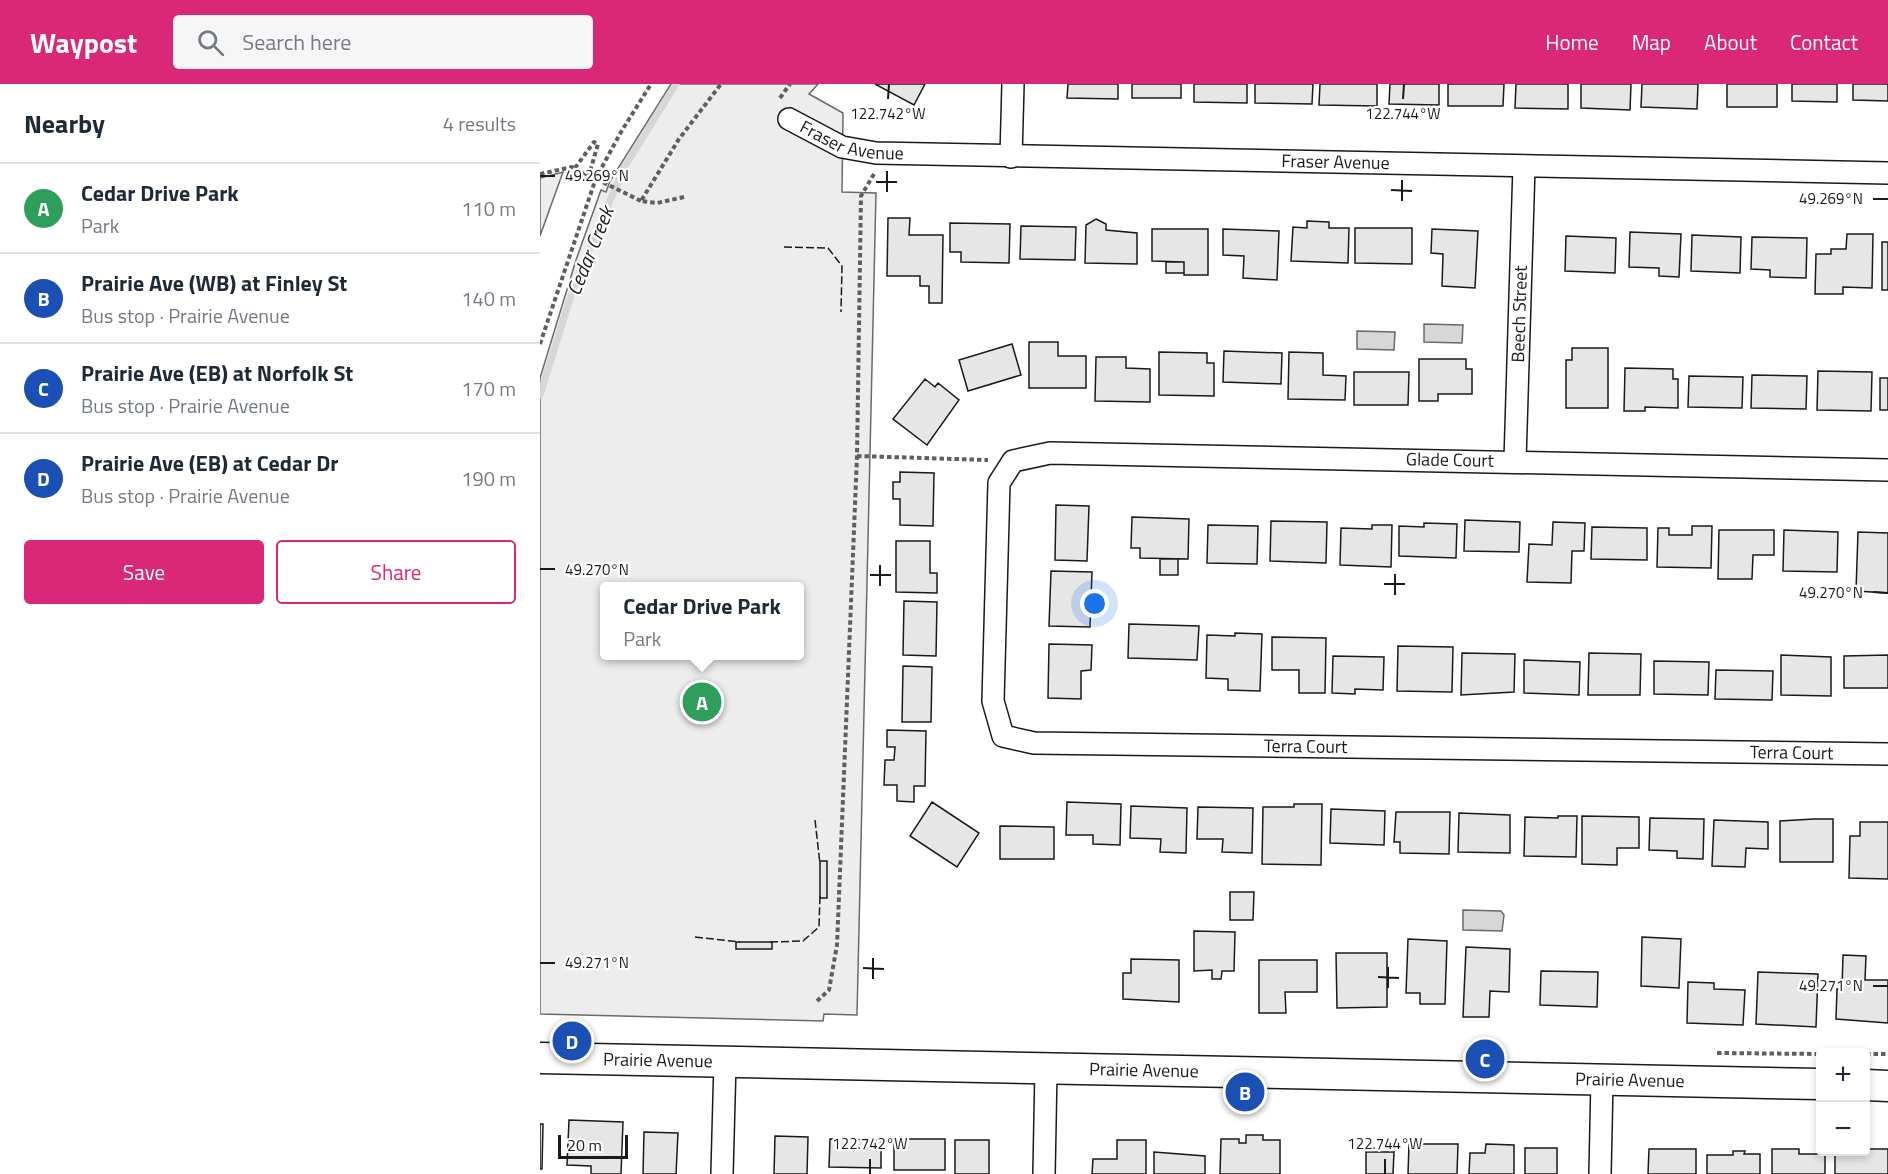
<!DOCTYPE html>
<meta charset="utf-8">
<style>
body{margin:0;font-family:"Titillium Web",sans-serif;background:#f6f6f7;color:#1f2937}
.controls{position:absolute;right:18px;bottom:18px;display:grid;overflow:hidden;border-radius:6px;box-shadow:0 3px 9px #0003}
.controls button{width:54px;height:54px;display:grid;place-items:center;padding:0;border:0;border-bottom:2px solid #e0e1e3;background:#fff;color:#1f2937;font:30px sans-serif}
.scale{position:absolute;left:18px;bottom:15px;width:70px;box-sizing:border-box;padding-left:6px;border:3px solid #1a1a1a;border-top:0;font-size:16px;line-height:21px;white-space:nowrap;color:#1a1a1a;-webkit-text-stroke:4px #fff;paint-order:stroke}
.you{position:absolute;left:555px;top:520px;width:21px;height:21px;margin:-15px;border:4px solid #fff;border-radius:50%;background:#1a73e8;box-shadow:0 0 0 9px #1a73e833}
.badge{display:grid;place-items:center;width:39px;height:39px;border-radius:50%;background:#db2777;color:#fff;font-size:20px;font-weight:700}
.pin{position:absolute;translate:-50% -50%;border:3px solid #fff;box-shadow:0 2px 6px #0006}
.popup{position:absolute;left:60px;top:498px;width:204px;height:78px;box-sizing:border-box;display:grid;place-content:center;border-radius:6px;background:#fff;filter:drop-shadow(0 2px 4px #0005);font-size:20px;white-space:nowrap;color:#747a83}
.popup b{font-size:22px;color:#1f2937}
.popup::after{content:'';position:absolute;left:50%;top:100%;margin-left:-12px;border:12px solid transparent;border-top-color:#fff}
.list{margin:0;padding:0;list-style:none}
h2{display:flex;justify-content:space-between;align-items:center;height:78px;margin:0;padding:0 24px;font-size:26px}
h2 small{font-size:20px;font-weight:400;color:#747a83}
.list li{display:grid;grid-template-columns:39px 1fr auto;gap:18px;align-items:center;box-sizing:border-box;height:90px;padding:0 24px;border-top:2px solid #e0e1e3}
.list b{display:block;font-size:22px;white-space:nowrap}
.list p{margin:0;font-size:20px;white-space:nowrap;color:#747a83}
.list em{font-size:20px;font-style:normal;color:#747a83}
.actions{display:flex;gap:12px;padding:18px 24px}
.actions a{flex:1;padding:14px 0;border:2px solid #db2777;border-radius:6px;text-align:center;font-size:21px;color:#db2777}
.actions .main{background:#db2777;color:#fff}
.icon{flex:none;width:33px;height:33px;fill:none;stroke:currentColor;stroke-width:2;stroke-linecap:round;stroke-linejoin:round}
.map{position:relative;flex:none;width:1348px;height:1090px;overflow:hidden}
header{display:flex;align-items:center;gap:36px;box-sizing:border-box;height:84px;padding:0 30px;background:#db2777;color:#fff}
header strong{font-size:28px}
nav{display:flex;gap:33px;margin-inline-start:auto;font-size:21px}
.search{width:420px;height:54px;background:#f6f6f7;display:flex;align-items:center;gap:15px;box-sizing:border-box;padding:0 21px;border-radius:6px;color:#747a83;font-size:22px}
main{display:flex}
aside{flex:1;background:#fff}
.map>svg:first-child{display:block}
</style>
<header>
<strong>Waypost</strong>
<div class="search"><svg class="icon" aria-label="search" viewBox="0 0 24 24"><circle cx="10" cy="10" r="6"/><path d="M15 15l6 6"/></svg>Search here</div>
<nav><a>Home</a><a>Map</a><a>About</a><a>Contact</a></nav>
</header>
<main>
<aside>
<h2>Nearby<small>4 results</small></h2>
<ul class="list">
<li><span class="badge" style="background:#2e9e5b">A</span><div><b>Cedar Drive Park</b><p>Park</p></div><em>110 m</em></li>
<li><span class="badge" style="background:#1a4fb4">B</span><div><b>Prairie Ave (WB) at Finley St</b><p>Bus stop · Prairie Avenue</p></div><em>140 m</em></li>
<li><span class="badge" style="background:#1a4fb4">C</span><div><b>Prairie Ave (EB) at Norfolk St</b><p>Bus stop · Prairie Avenue</p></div><em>170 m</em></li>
<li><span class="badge" style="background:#1a4fb4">D</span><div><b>Prairie Ave (EB) at Cedar Dr</b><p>Bus stop · Prairie Avenue</p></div><em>190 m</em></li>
</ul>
<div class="actions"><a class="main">Save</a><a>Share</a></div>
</aside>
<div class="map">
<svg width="1348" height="1090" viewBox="0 0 1348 1090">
<rect width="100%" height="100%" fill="#fff"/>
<path fill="#ededed" stroke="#6a6a6a" stroke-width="1.5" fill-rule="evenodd" d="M131,0H278L269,10L303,29L302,108L336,109L317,931L284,930L283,937L0,930V294L36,176L61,106L66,108L70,97ZM64,502H260V572H64Z
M23,88L0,152V94Z"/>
<path fill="#d7d7d7" stroke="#6a6a6a" stroke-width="1.5" d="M884,240L923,241L922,259L884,258Z
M817,247L855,248L854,266L817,265Z
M923,826L961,827L964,831L962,847L923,846Z"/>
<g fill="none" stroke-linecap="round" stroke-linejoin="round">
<path stroke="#d7d7d7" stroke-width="7" d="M0,311L35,199L84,84L136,0"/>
</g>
<path fill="#e6e6e6" stroke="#1a1a1a" stroke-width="1.5" d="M335,0H385L374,21Z
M528,0H578V15L527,14Z
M592,0H641V14H592Z
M654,0H707V19L654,18Z
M715,0H773L772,20L715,19Z
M780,0H837V22L779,21Z
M850,0H899V21L849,20Z
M908,0H964L963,22H908Z
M976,0H1028V25L975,24Z
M1041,0H1091L1090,26L1041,24Z
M1102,0H1158L1157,25L1101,23Z
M1187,0H1237V23H1187Z
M1252,0H1297V18L1252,17Z
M1313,0H1348V17L1313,16Z
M348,134H370L369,151H403L402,219H389V202H380V192H347Z
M556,135L566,140V146L597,149V180L545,179L546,141Z
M767,137L789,138V144H809L808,179L751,177L753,143L767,144Z
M410,139L470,140L469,179L421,178V168H410Z
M481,142L536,143L535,176L480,175Z
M815,144H872V180L815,179Z
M612,145H668V191H644V178L612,177Z
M683,145L739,147L737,196L703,194L704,172L683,171Z
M892,145L938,147L935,204L902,202L903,170L891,169Z
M1090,148L1141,150L1139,193L1119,192V184L1089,183Z
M1307,150H1333L1332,204L1303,203V210H1275L1276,170H1291V165H1306Z
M1152,151L1201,153L1200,189L1151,187Z
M1026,152L1076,154L1075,189L1025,187Z
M1212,153L1267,154L1266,194L1230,193V186L1211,185Z
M1342,158H1348V206H1342Z
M626,178H644V189H626Z
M489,258H518V272H546V304H489Z
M472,260L481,291L428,307L419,276Z
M1032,264H1068V324H1026V276H1032Z
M684,267L742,269L741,300L683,298Z
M619,268L667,269V279H674V312L619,311Z
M749,268L783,269V291L806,292L805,316L748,315Z
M556,273H586V284L610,285V318L555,317Z
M879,275H926V285H932V310H898V317H879Z
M1085,284L1133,285V295H1138V324L1105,323V327H1084Z
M1278,287L1332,288L1331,327L1277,326Z
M814,288H869L868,321H814Z
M1212,291L1267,292L1266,325L1211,324Z
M1149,292L1203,293L1202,324L1148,323Z
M1340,294H1348V326H1340Z
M385,295L395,303L398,299L419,316L387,361L353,335Z
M360,388L394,389L393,442L360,441V415H353V398H360Z
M516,421L549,422L547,477L515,476Z
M592,433L649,435L648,475L600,474V464H591Z
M925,436L980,438L979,468L924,467Z
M731,437L787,438L786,479L730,477Z
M1013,438L1045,439L1044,467H1032L1031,499L987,498L989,460L1012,461Z
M884,439L917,440L916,474L859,472V442L884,443Z
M668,441L718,442L717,480L667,479Z
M832,441H852L851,483L800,481L801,444L832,445Z
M1152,442H1172L1171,484L1117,483L1118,444H1129V451H1152Z
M1052,443L1107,444V476L1051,475Z
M1179,446H1234V471H1213L1212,495H1178Z
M1244,446L1298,448L1297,488L1243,487Z
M1318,448L1348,449V509L1316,507Z
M356,457H390V489H397V509L356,508Z
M620,475H638V491H620Z
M511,487L552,488L550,543L509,542Z
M364,517L397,518L396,572L363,571Z
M589,540L659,542L657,576L588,574Z
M695,549L722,550L720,607L688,606V595L666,594L667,551L695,552Z
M732,553L786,554L785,609H759V586H732Z
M509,560L552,561L551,586L541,587V615L508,614Z
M858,562L913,563L912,608L857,607Z
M922,569L975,570L974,608L921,611Z
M1049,569L1101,570L1100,611H1048Z
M1241,571L1291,573V612L1241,611Z
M1348,571V604H1304V572Z
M793,572L844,573L843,606L815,605V610L792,609Z
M984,576L1040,578L1039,611L984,609Z
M1114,577L1169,578L1168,611L1114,610Z
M363,582L392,583L391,638H362Z
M1176,586L1233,587L1232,616L1175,615Z
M347,646L386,647L385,702H374V718L357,717V701H344L345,676H354L355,663H347Z
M392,718L439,749L417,783L370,752Z
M527,718L581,720L580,761L553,760V751H526Z
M754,720H782L781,781L722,780L723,723H754Z
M591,722L647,724L646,769L620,768L621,755L590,754Z
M658,723L713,724L712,769L682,768L683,755H657Z
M791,725L845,727L844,761L790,759Z
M856,728H910L909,770L860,769V758H854Z
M919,729L970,731V769L918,768Z
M1018,732H1037L1036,773L984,772L985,733L1018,734Z
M1042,732L1099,733V764H1077V781L1042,780Z
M1110,734L1164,735L1163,775L1137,774V767L1109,766Z
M1274,735H1293V778H1240V737Z
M1174,736L1228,738V765L1206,764L1205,783L1172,782Z
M1320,738H1348V795L1309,794L1310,752H1320Z
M460,742L514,743V775H460Z
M280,777H287V814H280Z
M690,808H714L713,836H690Z
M654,847L695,848L694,887H682L681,895H672V886L654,887Z
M1102,853L1141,855L1139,904L1101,902Z
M868,855L907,857L905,920H880V909H866Z
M196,858H232V865H196Z
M926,863L970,865L969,908L950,907L949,933H923Z
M796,869H847V923L797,924Z
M1303,871L1326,872L1325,896H1348V939L1296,935L1297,905H1302Z
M591,875L639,876V918L583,915V889H591Z
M719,876H777V908H745L746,929H719Z
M1001,887L1058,888L1057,923L1000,921Z
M1218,888L1278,890L1276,943L1216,940Z
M1148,898L1174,899V905L1205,906L1203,941L1147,939Z
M29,1036L83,1038L81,1090H51V1082L27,1081Z
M0,1040H3L2,1085H0Z
M104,1048L138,1049L136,1090H103Z
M706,1051H723V1056H740V1090H680L681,1055H699V1059H706Z
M235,1052L268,1053L267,1090H234Z
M290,1055L341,1056V1084L289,1083Z
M354,1055H405V1086H354Z
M415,1056H449V1090H415Z
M577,1056H606V1090H552L553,1075H577Z
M869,1060H918L917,1090H868Z
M946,1060L974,1061V1090H929L930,1069H945Z
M985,1064H1017V1090H985Z
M1109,1065H1156V1090H1108Z
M1232,1065H1259V1070H1285V1090H1232Z
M1326,1065H1348V1090H1295V1068H1326Z
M1193,1067H1205L1204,1070H1220V1090H1167V1071H1193Z
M614,1068L665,1072V1090H614Z
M826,1068H854L853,1090H826Z"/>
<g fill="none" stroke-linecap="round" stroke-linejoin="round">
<defs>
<g id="minor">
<path id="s1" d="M249,35L302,63L336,69L1348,89"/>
<path d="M471,73L473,0"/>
<path id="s2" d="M975,377L984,82"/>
<path id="s3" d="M1348,386L510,369L473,377L459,399L453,617L463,652L494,659L1348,670"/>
<path d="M182,1090L185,978"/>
<path d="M504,1090L506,986"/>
<path d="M1060,1090L1062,996"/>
</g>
<g id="secondary">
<path id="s4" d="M0,974L1280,1000"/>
<path d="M1326,1001L1348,1002"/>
</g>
</defs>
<use href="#minor" stroke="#1a1a1a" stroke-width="24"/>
<use href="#secondary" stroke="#1a1a1a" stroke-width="33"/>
<path stroke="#5f5f5f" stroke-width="4" stroke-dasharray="4.5 3" stroke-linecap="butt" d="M240,14L250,0
M35,84L54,58L58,60L49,91
M0,90L32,83L101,117
M144,113L117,119L101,117L139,55L181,0
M0,260L56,94L81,48L111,0
M317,372L448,376
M277,917L289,906L297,861L317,372L321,112L334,90
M1177,969L1280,970
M1326,970H1348"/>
<use href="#minor" stroke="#fff" stroke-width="21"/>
<use href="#secondary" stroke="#fff" stroke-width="30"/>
<path stroke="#1a1a1a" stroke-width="1.5" stroke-dasharray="8 3" stroke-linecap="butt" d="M244,163L288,164L302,182L301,228
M275,736L280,780
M155,853L200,858
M230,858L263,857L279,843L280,810"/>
</g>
<path fill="none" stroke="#1a1a1a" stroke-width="2" d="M348,15L349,0M863,15L864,0M0,92H15M336,98H357M851,106L872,107M347,108V87M1333,115H1348M862,117V96M0,485H15M330,491H351M844,500H865M340,502V481M1333,508L1348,509M855,511V490M0,879H15M323,884L344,885M838,893L859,894M333,895V874M1333,902H1348M848,904V883M330,1090V1075M845,1090V1075"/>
<g text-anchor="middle" stroke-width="4.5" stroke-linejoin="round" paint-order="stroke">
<g font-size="18" fill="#1a1a1a" stroke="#fff">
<text dy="6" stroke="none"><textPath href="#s1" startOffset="68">Fraser Avenue</textPath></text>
<text dy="6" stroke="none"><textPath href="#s1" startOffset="554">Fraser Avenue</textPath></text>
<text dy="6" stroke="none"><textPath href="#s2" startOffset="147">Beech Street</textPath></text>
<text transform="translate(910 376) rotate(1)" y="6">Glade Court</text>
<text dy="6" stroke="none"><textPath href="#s3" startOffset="1460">Terra Court</textPath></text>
<text dy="6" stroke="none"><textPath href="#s3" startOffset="1946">Terra Court</textPath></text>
<text dy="6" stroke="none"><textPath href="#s4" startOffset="118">Prairie Avenue</textPath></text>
<text dy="6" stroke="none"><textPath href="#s4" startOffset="604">Prairie Avenue</textPath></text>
<text dy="6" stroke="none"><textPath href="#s4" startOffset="1090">Prairie Avenue</textPath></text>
</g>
<g font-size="20" font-style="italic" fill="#1a1a1a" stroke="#fff">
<text transform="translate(50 167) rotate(-68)" y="7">Cedar Creek</text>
</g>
</g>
<g font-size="15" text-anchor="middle" fill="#1a1a1a" stroke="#fff" stroke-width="4.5" stroke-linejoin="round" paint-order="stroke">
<text x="348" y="35">122.742°W</text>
<text x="863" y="35">122.744°W</text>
<text x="57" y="97">49.269°N</text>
<text x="1291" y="120">49.269°N</text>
<text x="57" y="491">49.270°N</text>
<text x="1291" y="514">49.270°N</text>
<text x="57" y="884">49.271°N</text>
<text x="1291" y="907">49.271°N</text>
<text x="330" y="1065">122.742°W</text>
<text x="845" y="1065">122.744°W</text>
</g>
</svg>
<div class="controls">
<button>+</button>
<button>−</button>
</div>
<div class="scale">20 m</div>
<div class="you"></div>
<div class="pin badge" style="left:162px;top:618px;background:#2e9e5b">A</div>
<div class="popup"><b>Cedar Drive Park</b>Park</div>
<div class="pin badge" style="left:705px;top:1008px;background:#1a4fb4">B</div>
<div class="pin badge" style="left:945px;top:975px;background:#1a4fb4">C</div>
<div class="pin badge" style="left:32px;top:957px;background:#1a4fb4">D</div>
</div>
</main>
